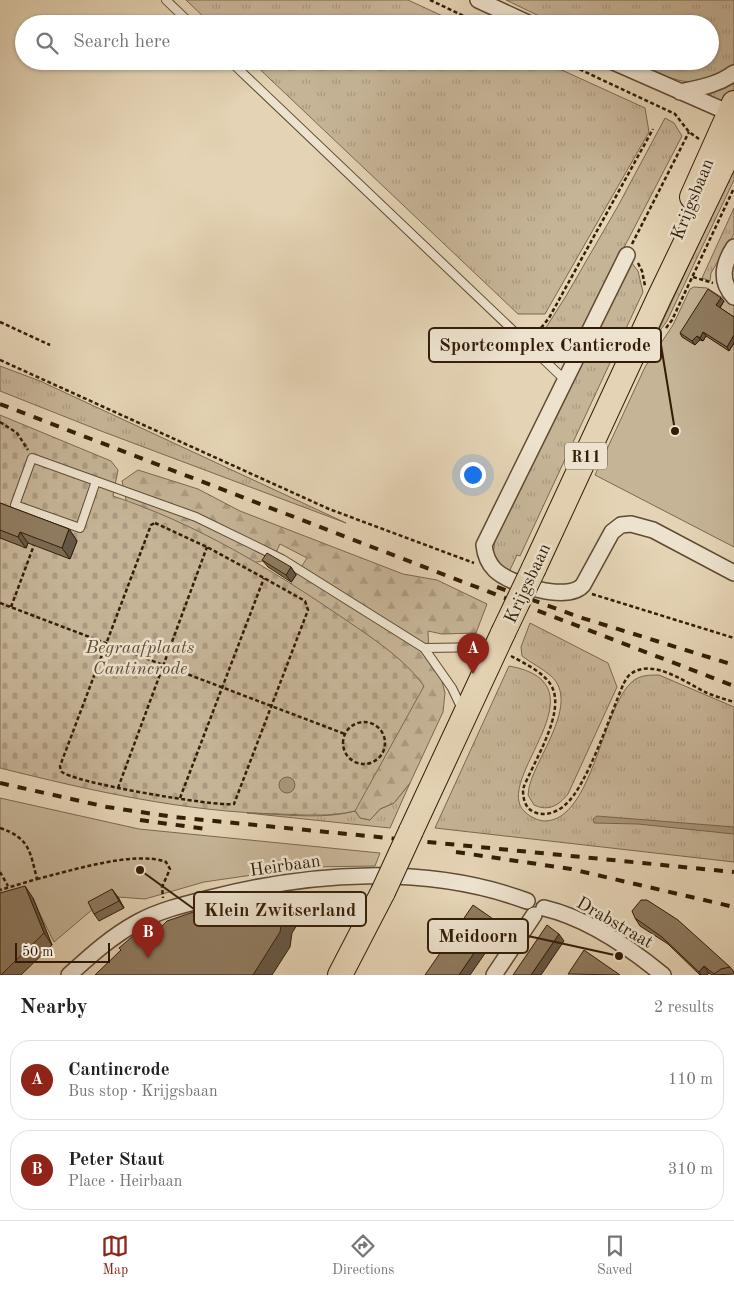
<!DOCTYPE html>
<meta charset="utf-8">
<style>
body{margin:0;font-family:"Old Standard TT",serif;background:#f2f2f2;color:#222}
.scale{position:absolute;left:15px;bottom:12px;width:95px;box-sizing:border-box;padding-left:5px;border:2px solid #331d07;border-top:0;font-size:14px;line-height:18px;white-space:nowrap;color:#331d07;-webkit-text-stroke:4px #ede2ce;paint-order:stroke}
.you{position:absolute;left:472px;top:474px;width:18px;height:18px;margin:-12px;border:4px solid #fff;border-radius:50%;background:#1a73e8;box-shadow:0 0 0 8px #1a73e833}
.badge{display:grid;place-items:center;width:32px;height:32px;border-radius:50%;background:#8f2418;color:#fff;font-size:16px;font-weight:700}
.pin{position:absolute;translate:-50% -41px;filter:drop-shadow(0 1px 2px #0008)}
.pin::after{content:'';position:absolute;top:26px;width:18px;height:15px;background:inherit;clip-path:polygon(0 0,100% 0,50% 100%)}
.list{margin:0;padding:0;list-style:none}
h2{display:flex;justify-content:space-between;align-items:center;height:65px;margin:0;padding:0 20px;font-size:21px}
h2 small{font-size:16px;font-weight:400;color:#767676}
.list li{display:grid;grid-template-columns:32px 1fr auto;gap:15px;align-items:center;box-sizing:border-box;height:80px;margin:0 10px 10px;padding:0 10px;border:1px solid #e0e0e0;border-radius:20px}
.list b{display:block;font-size:19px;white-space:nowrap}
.list p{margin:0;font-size:16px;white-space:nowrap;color:#767676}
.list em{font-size:16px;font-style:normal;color:#767676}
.icon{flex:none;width:28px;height:28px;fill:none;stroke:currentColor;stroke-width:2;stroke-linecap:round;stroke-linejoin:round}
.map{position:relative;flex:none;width:734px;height:975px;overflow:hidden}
.search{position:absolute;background:#fff;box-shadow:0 1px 4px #0004;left:15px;right:15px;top:15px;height:55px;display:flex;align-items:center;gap:12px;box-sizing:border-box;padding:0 18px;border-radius:28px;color:#767676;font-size:19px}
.sheet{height:245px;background:#fff}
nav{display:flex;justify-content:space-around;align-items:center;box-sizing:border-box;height:70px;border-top:1px solid #e0e0e0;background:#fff;font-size:14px;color:#767676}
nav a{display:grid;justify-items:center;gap:2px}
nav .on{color:#8f2418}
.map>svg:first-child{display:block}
</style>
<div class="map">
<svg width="734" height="975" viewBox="0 0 734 975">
<defs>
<pattern id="grass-tufts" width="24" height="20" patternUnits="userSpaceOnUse" patternTransform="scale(1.25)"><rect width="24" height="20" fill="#c6b497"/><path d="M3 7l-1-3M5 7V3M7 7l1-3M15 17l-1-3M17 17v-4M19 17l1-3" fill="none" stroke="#ab9a81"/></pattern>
<pattern id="forest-firs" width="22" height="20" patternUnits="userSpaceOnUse" patternTransform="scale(1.25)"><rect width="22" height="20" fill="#c6b497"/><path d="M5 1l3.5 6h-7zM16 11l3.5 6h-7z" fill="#ab9a81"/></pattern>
<pattern id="cemetery-stones" width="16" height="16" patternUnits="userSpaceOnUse" patternTransform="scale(1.25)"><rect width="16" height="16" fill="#c6b497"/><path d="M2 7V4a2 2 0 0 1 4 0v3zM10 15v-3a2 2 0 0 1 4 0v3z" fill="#ab9a81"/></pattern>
</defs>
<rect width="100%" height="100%" fill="#e4d3b4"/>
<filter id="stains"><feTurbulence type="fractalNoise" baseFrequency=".004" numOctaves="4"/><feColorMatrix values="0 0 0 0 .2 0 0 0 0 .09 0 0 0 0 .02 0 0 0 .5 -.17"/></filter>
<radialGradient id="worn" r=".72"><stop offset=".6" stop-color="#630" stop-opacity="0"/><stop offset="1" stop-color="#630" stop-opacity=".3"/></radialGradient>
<path fill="url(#grass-tufts)" stroke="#7c684f" d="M186,0H408L460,24H211Z
M506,0H734V65C695,95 674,80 634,61H710V24H556Z
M251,61H542L645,108L649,132L545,314H518Z
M734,80V92L728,101H721L704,92Z
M665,118L674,123L682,136L566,359L540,337L566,296L618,206Z
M734,167V180L667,321L656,336Z
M734,208V234L711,273L710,281L702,278Z
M631,262L638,271L643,292L520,556L517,555L509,572L501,569L493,555L495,540Z
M0,366L40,381L346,523L101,431L0,391Z
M530,623L608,663L617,687L568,794C559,805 549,812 534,805L528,795L529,788C535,758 581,703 551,676C542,668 531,663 522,656L521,647Z
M509,666C610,684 490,781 525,812C530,817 539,821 545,821C593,820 602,706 633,681C640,675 650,675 659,675L734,707V862L435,828Z
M410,783L390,828L247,813C283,814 321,820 355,811L360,818L370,820L380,809L394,803Z"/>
<path fill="url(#forest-firs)" stroke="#7c684f" d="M138,470L198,489L240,511L403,574L437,580L487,604L476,633L442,634L428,631L429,657L440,673L445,693L443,712L410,783L394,803L380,809L370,820L360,818L348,800L305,601L291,583L307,558L280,544L273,559L247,564L182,524L128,509L122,481Z"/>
<path fill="url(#cemetery-stones)" stroke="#7c684f" d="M0,415L111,461L118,470L113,496C197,524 271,569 343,618C372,638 404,658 424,686L355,811C330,817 305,815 280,814C185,812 92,791 0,768Z"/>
<path fill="#c6b497" stroke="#7c684f" d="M694,287L707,288L734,305V547L595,475L645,367L673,325L690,289Z
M0,798L139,829L380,853L375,866L308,867L204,882L145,899L118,897L93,909L54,942L30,894L0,903Z"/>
<path fill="#a89579" stroke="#79654b" d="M279 785a8 8 0 1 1 16 0a8 8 0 1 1-16 0Z
M597,816L734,827V834L638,824L594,823L593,819Z"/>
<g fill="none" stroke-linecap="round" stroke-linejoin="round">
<defs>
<path id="service" d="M166,0L191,24
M230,61L564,379
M96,481L80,528L15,505L32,458L196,517L282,559L424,648L452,688L462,709
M424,648L492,647"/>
<path id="minor" d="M478,0L530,24
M611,61L734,115
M680,92C699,88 718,85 734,73
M734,247C723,264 719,281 734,297
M627,255L484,545C485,555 488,563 495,570C509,584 568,603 583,585L612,532L621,525L631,524L653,530L734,573
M544,908C587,918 629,947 663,975
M69,975C91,955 112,936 138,922C160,910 186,904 210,898C311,872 427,864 527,901
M494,975L534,915"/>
<path id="primary" d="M692,197L734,103
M534,568L659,298L734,142
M411,831L503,633
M340,975L383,892"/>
</defs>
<use href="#service" stroke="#5f4a32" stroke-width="10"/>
<use href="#minor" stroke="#5f4a32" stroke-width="18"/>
<use href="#primary" stroke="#331d07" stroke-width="26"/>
<path stroke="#331d07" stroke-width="2.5" stroke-dasharray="4 2.5" stroke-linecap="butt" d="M430,0L481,24
M562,61L675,114L689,132L699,139
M632,244L689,132
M638,263L642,271L645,286
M693,277L713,283
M0,322L50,345
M666,328L672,320L734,188
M533,338L549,318L653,129
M0,360L329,509L474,563
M0,422L17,433L28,450
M155,523L207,547L264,578L305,601L308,610L234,804C216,807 68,782 61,771L60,766L151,525Z
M592,594L734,638
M0,603L345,734
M11,607L34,545
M511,656C524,663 543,672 551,685C567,712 533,762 523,789C523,799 525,808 534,812C545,817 558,812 566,804C587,786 611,713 623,685C625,681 628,675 632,673C654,659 685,682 705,692C714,696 724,699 734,702
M343 743a21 21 0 1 1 42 0a21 21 0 1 1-42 0Z
M118,788L207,547
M180,798L264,578
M0,828C30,838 30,852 37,879L0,890
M0,872L8,886
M37,879C70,871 135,850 166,862L170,869L162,887L163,898"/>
<use href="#service" stroke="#ede2ce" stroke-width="8"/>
<use href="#minor" stroke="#ede2ce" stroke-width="15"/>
<use href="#primary" stroke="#e4d3b4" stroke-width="24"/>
<path stroke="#331d07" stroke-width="4" stroke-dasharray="9 9" stroke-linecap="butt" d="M0,404L734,686
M497,587L579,617L734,665
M0,783L107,807L174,817L734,872
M140,820L206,829
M456,852L571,869L734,907"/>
<defs>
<path id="primary-bridge" d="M503,633L534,568
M383,892L411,831"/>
</defs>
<use href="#primary-bridge" stroke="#331d07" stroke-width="26" stroke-linecap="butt"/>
<use href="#primary-bridge" stroke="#e4d3b4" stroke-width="24"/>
</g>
<path fill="#7b6b53" stroke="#331d07" d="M721,298L724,301L720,308L734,317V343L729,351L706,336L703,341L700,340L695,345L682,337L680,333Z
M0,503L69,529L77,541L70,559L28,543L26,548L0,538Z
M262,560L291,567L296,575L291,582L268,567Z
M118,897L124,908L99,921L94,914Z
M33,898L52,945L21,975H0Z
M635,918L730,967L734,972V974L712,975L709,973L707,975H700L668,944L640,926Z"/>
<path fill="#645744" stroke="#331d07" d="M721,298L724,301L719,309L716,305Z
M703,332L706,336L703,341L700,338Z
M734,335V343L729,351L727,347Z
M697,336L700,340L695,345L692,341Z
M69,529L77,541L70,559L62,548Z
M20,532L28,543L26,548L18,537Z
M291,567L296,575L291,582L286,575Z
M25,886L33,898L52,945L44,933Z
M112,889L118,897L124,908L119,901Z
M298,892L308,907L292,933L290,947L272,975H253L282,918Z
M496,921L502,929L470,975H459Z
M559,934L564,941L541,975H531Z
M704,966L709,973L707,975H701L699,972Z"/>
<path fill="#8f7c61" stroke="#331d07" d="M708,289L721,298L716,305L734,317V335L727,347L703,332L700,338L697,336L692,341L680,333Z
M0,503L69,529L62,548L20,532L18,537L0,530Z
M267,553L291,567L286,575L262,560Z
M25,886L44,933L1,975H0V893Z
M112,889L119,901L94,914L88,902Z
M298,892L282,918L280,932L253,975H95L121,950L119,948L140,930L149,939L167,921L217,904Z
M641,900H647L678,920L730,967L721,969L714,974L704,966L699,972L662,937L635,918L632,911Z
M473,905L496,921L459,975H425Z
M547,925L559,934L531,975H513Z
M584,950L620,975L568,974Z"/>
<g text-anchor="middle" stroke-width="5" stroke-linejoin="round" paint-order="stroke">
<rect fill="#ede2ce" stroke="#6b5843" stroke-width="1" x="565" y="442.5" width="42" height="27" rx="4"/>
<g font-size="16" font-weight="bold" fill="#331d07">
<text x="586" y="462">R11</text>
</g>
<g font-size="18" fill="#331d07" stroke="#ede2ce">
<text transform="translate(692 199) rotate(-68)" y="6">Krijgsbaan</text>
<text transform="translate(527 583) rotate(-65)" y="6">Krijgsbaan</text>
<text transform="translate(285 865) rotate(-8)" y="6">Heirbaan</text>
<text transform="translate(615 922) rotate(30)" y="6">Drabstraat</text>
</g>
<g font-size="18" font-style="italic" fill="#5f4a32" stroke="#ede2ce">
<text x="140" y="653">Begraafplaats<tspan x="140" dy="21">Cantincrode</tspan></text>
</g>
</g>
<path fill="none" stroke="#331d07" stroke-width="2" d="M675 431L661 345M140 870L194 909M619 956L528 936"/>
<g fill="#331d07" stroke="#ede2ce" stroke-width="2">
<circle cx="675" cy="431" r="5"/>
<circle cx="140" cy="870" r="5"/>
<circle cx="619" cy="956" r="5"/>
</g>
<g fill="#ede2ce" stroke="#331d07" stroke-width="2">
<rect x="429" y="328" width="232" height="34" rx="5"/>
<rect x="194" y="892" width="172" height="34" rx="5"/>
<rect x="428" y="919" width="100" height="34" rx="5"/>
</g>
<g font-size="19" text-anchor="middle" font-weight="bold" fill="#331d07">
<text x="545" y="351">Sportcomplex Canticrode</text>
<text x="280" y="916">Klein Zwitserland</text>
<text x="478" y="942">Meidoorn</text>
</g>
<rect width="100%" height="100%" filter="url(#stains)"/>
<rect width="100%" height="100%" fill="url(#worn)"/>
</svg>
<div class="scale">50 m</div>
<div class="you"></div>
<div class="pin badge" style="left:473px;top:674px">A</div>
<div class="pin badge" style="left:148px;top:958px">B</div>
<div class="search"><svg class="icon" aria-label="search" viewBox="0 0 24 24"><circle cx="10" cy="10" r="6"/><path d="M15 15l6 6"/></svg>Search here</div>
</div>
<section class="sheet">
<h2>Nearby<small>2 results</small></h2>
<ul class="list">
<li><span class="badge">A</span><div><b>Cantincrode</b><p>Bus stop · Krijgsbaan</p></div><em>110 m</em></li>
<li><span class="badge">B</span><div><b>Peter Staut</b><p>Place · Heirbaan</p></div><em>310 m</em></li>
</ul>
</section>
<nav>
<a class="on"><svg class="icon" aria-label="map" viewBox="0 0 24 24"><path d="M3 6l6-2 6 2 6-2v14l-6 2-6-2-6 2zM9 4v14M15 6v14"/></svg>Map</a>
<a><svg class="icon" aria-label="directions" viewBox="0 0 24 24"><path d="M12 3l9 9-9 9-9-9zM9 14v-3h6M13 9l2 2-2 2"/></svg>Directions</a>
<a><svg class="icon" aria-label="saved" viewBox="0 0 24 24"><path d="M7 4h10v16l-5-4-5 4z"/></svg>Saved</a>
</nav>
